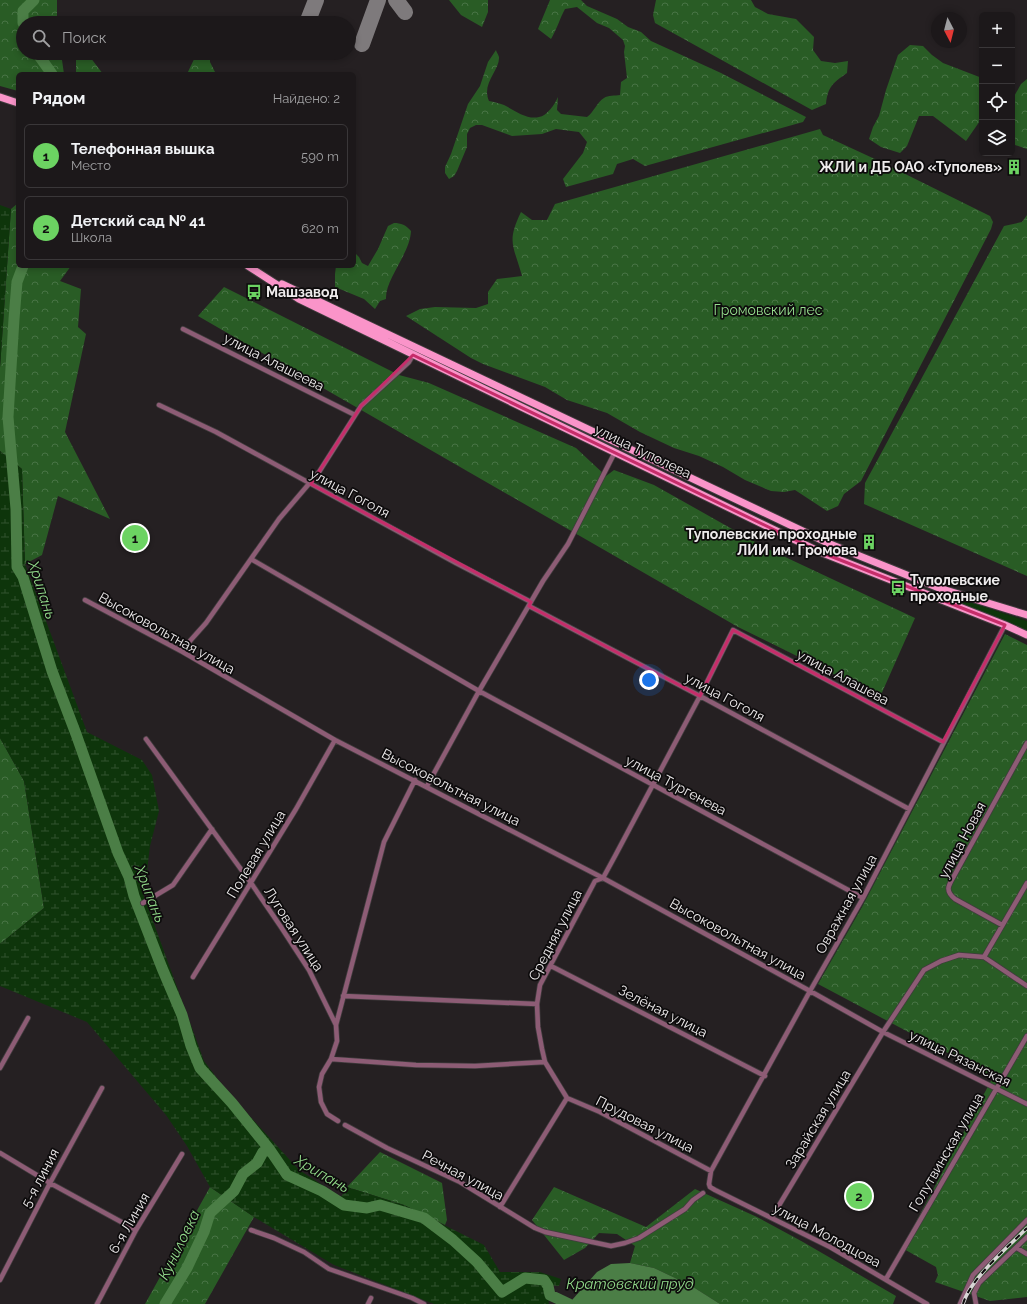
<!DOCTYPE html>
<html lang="ru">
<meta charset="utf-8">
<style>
body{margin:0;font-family:Raleway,sans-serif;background:#252123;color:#f1f3f6}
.controls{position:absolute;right:12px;top:12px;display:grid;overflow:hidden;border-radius:6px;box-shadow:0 2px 6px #0003}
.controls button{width:36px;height:36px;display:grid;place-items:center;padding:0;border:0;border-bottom:1px solid #3a3739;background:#1c181a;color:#f1f3f6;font:20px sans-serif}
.compass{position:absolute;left:931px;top:12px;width:36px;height:36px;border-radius:50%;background:#1c181a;box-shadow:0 2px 6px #0003;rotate:173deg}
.you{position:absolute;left:649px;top:680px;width:14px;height:14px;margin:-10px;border:3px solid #fff;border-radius:50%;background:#1a73e8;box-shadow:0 0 0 6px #1a73e833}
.badge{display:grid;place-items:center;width:26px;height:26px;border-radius:50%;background:#6cd362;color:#111;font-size:13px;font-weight:700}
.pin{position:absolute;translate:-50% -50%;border:2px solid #fff;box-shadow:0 1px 4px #0006}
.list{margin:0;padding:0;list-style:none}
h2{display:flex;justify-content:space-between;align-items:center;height:52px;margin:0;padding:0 16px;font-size:17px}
h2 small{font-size:13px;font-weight:400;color:#a0a0a2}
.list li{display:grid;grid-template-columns:26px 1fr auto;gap:12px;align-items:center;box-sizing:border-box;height:64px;margin:0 8px 8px;padding:0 8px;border:1px solid #3a3739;border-radius:6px}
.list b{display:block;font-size:15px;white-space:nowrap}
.list p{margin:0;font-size:13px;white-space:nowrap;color:#a0a0a2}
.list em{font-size:13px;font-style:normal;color:#a0a0a2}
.icon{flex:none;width:22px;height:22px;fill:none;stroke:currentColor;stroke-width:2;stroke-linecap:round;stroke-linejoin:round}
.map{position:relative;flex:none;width:1027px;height:1304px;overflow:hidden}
.search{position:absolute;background:#1c181a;box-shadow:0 2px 6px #0003;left:16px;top:16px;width:340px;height:44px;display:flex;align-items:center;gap:10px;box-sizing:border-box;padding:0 14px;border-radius:22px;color:#a0a0a2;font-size:15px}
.panel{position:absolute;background:#1c181a;box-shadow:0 2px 6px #0003;left:16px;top:72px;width:340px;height:196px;border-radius:6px}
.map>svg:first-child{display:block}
</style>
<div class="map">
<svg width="1027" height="1304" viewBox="0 0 1027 1304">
<defs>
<pattern id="forest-crowns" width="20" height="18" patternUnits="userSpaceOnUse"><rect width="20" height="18" fill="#295c25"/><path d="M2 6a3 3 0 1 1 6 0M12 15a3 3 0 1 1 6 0" fill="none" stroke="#487445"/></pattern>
<pattern id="wetland-marsh" width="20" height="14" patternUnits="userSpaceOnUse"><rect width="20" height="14" fill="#0e350b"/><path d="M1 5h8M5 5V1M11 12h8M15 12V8" fill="none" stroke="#31522f"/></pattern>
</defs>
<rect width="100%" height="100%" fill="#252022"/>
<path fill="#0e350b" d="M960,599L1027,621V631L958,603Z"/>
<path fill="url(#forest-crowns)" d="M0,0H57V23H23V53H61L64,74H18V91L0,86Z
M449,0H488V12L482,27L461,15Z
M550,0H581L587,6L617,19L628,27L641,32L651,41L721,73L806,117L803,122L645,166L633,159L617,164L613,174L566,187L563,179L583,153L587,142L579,132L556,129L542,134L512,136L482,125H476L470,128L467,134V147L457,171L454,176L449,179L445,173V167L451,154L468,104L480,86L488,62L496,50C496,51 499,56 499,57C500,70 481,84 489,101C494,102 499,103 504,105C514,110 527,120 539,117C547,116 555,104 558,97L557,110L561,114L587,117C594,112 597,102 604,98C608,95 615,96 620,95L621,82L627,78L624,52L625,46L623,40L609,28L597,23L577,7L565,9C560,18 557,29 551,39L538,29Z
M656,0H751L755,7L768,14L796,19L814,37L813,50L821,61L835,63L848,61L847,73C833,83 828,86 826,104L812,110L655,23L653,15Z
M910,45L923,46L932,55L943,63L982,78V118L966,141L933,116H919L907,146L900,153L881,147L869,139L873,127L879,116L886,90L898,55Z
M76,53H87L103,74H76Z
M197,53H210V62L216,74H187Z
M1027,79V149L1012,144V100L1021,84Z
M820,129L823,135L877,160L990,216L993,222L991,229L861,481L844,494L838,506L827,511L795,490L784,492L771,491L745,480L723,467L699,456L674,448L640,432L607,413L567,400L545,387L483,364L471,358L406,316L420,309L435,307L476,308L488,304V292L497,279L522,276C514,246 506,243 521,212L532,220H547L555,204Z
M18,203V266H71L60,281L81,289L78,327L86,334L65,432L110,519L58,496L42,555L25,564L22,469L0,451V368L11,209Z
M1027,215V576L864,504L865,483L1004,226L1022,222Z
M394,223C401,223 406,225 411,231C410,254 385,279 386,299L380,301L375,309L364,299L335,287V274L336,266H354V252L359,257L362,263L368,266L378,249L388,226Z
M224,287L399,375L429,383L576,448L606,476L614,470L654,485L766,548L915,618L880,697L738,627L198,316Z
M1005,634L1027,645V1297L990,1301L935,1282L938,1275L936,1267L902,1248L993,1077L818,984L862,907Z
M0,738L24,781L44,908L0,944Z
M380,1152L442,1183L447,1220L445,1225L404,1205L347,1187Z
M210,1187L254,1217L205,1304H145Z
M554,1187L646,1227L695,1189L757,1217L803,1242L896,1296L893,1304H720L690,1285L654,1268L630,1263L635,1246L617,1234L599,1233L585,1248L564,1260L532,1220Z"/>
<path fill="url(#wetland-marsh)" d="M0,205L11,209L0,368Z
M0,451L22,469L25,564L87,732L142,760L152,775L159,811L150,846L147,871L142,891L204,1061L226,1090L299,1170L341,1197L347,1187L404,1205L484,1245L500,1272H540L561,1279L559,1286L547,1285L549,1304H434L334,1265L254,1217L210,1187L187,1146L166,1115L87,1022L0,986V944L44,908L24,781L0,738Z"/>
<path fill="#4b7e46" d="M630,1263L654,1268L690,1285L720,1304H571L572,1300L597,1272L611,1264Z"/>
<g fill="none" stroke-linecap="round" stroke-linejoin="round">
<path stroke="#4b7e46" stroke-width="11" d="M23,23V11L34,0
M37,53L52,74
M23,266L17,282L14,319L8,417L16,509L17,567L23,577L52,671L76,734L118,853L129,877L134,896L162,968L182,1015L191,1046L200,1068L232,1103L270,1150L287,1175L322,1191L344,1205L367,1208L380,1205L424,1218L453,1240L477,1262L502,1292L525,1278L544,1280L548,1286L550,1295L569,1304
M165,1304L187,1268L204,1232L210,1213L234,1191L243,1174L257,1163L263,1152L270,1150"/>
<path stroke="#7e7a7c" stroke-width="16" d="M396,0L405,12
M307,23L316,0
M362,44L378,0"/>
<defs>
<path id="minor" d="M183,329L355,415
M159,405L216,432L456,563L531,602
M251,559L479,691L863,898
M85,600L181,651L335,740L603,878L810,991L883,1032L1027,1104
M529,606L700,696L909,809
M181,651L206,623L279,519L319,472L361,406L409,362L413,355
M146,739L251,883L281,927L309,970L336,1025
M427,786L479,691L543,581L568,544L615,452
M143,903L173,885L212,829
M1002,925L955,899C945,891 948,886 954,876L1027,743
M984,957L1027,883
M551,966L765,1076
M193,977L296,809L335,740
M343,996L537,1004
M331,1059L416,1065L475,1066L545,1062
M0,1068L28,1018
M567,1098L545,1062L542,1049L538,1027L537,1004L540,985L595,881L603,878L615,856L700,696L733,630L943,742
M567,1098L600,1112L711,1171
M338,1121L327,1114L321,1102L319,1087L322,1074L331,1059L337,1041L336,1025L384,842L415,780
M345,1125L387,1148L460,1182L535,1228L545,1232L611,1246L625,1243L639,1238L685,1209L693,1200L703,1193
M0,1153L50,1183L136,1230
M500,1207L567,1098
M772,1217L883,1032L924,970L941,961L959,955L984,957L1027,986
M251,1230L274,1238L304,1252L329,1269L412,1298L424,1304
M1017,1248L1027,1254
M886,1279L1027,1036
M0,1280L50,1183L102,1088
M97,1304L136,1230L182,1154
M368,1304L371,1298
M927,1304L830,1247L715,1190L710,1187L709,1184L711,1171L810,991L863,898L1005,625
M960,1304L973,1275L1027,1220
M976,1304L974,1293L979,1283L1027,1237"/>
<path id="primary" d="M0,97L18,103
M248,266L299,299L820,552L1005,625L1027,635
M282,284L830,544L939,588L1027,615"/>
</defs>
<use href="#minor" stroke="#413c3e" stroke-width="6"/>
<use href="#primary" stroke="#413c3e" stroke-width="9"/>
<use href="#minor" stroke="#8d5c75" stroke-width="4.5"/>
<use href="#primary" stroke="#fa94c9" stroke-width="7"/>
<defs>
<path id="rail" d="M963,1304C970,1279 1008,1247 1027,1228"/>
</defs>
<use href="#rail" stroke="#d8d5d6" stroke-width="3.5"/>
<use href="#rail" stroke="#0d0b0c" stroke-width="2" stroke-dasharray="6" stroke-linecap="butt"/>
</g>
<path fill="none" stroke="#c62d6a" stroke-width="3" stroke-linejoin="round" d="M413,355L820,552L1005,625L943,742L733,630L700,696L529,606L531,602L311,484L361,406Z"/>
<defs>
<symbol id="building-bare" viewBox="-9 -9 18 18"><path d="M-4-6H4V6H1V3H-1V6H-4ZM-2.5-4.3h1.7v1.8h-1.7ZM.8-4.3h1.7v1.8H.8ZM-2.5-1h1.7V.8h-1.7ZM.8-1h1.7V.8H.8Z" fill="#6cd362" stroke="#0d0b0c" stroke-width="2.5" paint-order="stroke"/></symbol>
<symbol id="bus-bare" viewBox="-9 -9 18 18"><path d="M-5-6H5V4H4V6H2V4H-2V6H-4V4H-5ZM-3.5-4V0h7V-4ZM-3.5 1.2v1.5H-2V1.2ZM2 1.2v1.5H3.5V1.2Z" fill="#6cd362" stroke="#0d0b0c" stroke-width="2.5" paint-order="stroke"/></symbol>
</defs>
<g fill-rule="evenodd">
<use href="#building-bare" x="1003" y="156" width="22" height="22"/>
<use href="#bus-bare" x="243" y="281" width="22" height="22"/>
<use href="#building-bare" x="858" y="531" width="22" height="22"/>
<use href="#bus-bare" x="887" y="577" width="22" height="22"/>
</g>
<g text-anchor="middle" stroke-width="3.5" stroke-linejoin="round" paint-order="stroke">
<g font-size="14" font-weight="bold" fill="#eeebec" stroke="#0d0b0c" text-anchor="end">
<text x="1002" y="172">ЖЛИ и ДБ ОАО «Туполев»</text>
<text x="266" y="297" text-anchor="start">Машзавод</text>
<text x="857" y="539">Туполевские проходные<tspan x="857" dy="16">ЛИИ им. Громова</tspan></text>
<text x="910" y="585" text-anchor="start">Туполевские<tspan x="910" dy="16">проходные</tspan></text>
</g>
<g font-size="14" fill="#97df8f" stroke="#0d0b0c">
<text x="768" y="315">Громовский лес</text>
</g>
<g font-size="14" fill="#eeebec" stroke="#0d0b0c">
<text transform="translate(274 362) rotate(27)" y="5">улица Алашеева</text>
<text transform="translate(643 451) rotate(26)" y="5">улица Туполева</text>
<text transform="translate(350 493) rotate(28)" y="5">улица Гоголя</text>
<text transform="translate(167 633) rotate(29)" y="5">Высоковольтная улица</text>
<text transform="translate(843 677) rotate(28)" y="5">улица Алашева</text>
<text transform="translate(725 697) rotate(28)" y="5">улица Гоголя</text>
<text transform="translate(676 785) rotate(28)" y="5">улица Тургенева</text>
<text transform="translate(451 787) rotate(27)" y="5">Высоковольтная улица</text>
<text transform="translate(962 840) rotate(-62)" y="5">улица Новая</text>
<text transform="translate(256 854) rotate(-59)" y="5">Полевая улица</text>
<text transform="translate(846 904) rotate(-61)" y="5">Овражная улица</text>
<text transform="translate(294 929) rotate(57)" y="5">Луговая улица</text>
<text transform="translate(555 935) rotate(-63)" y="5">Средняя улица</text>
<text transform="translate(738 939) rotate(29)" y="5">Высоковольтная улица</text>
<text transform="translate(663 1011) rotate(27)" y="5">Зелёная улица</text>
<text transform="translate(960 1058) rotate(26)" y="5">улица Рязанская</text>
<text transform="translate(818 1119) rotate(-59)" y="5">Зарайская улица</text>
<text transform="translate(645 1124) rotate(27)" y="5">Прудовая улица</text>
<text transform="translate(946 1152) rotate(-60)" y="5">Голутвинская улица</text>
<text transform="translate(463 1175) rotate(28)" y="5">Речная улица</text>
<text transform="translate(40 1178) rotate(-62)" y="5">5-я линия</text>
<text transform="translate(129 1223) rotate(-60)" y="5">6-я Линия</text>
<text transform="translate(827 1235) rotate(28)" y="5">улица Молодцова</text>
</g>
<g font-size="15" font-style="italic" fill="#92da8a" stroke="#0d0b0c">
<text transform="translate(42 590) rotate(72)" y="5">Хрипань</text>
<text transform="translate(150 894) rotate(69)" y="5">Хрипань</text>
<text transform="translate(322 1174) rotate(30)" y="5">Хрипань</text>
<text transform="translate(179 1245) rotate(-64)" y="5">Куниловка</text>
<text x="630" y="1289">Кратовский пруд</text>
</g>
</g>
</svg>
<div class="controls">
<button>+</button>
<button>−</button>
<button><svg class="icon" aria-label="locate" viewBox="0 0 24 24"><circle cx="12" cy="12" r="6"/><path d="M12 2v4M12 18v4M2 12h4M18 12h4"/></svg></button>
<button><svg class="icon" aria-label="layers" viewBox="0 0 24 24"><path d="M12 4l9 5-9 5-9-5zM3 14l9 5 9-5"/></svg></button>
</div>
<svg class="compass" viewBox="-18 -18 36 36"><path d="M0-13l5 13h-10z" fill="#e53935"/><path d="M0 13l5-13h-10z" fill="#a0a0a2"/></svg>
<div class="you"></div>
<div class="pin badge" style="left:135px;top:538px">1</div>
<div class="pin badge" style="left:859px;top:1196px">2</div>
<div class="search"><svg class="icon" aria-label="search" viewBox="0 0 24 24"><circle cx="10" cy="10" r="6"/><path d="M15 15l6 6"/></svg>Поиск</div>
<section class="panel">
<h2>Рядом<small>Найдено: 2</small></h2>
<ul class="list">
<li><span class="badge">1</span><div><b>Телефонная вышка</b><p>Место</p></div><em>590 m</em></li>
<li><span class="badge">2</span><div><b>Детский сад № 41</b><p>Школа</p></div><em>620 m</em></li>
</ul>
</section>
</div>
